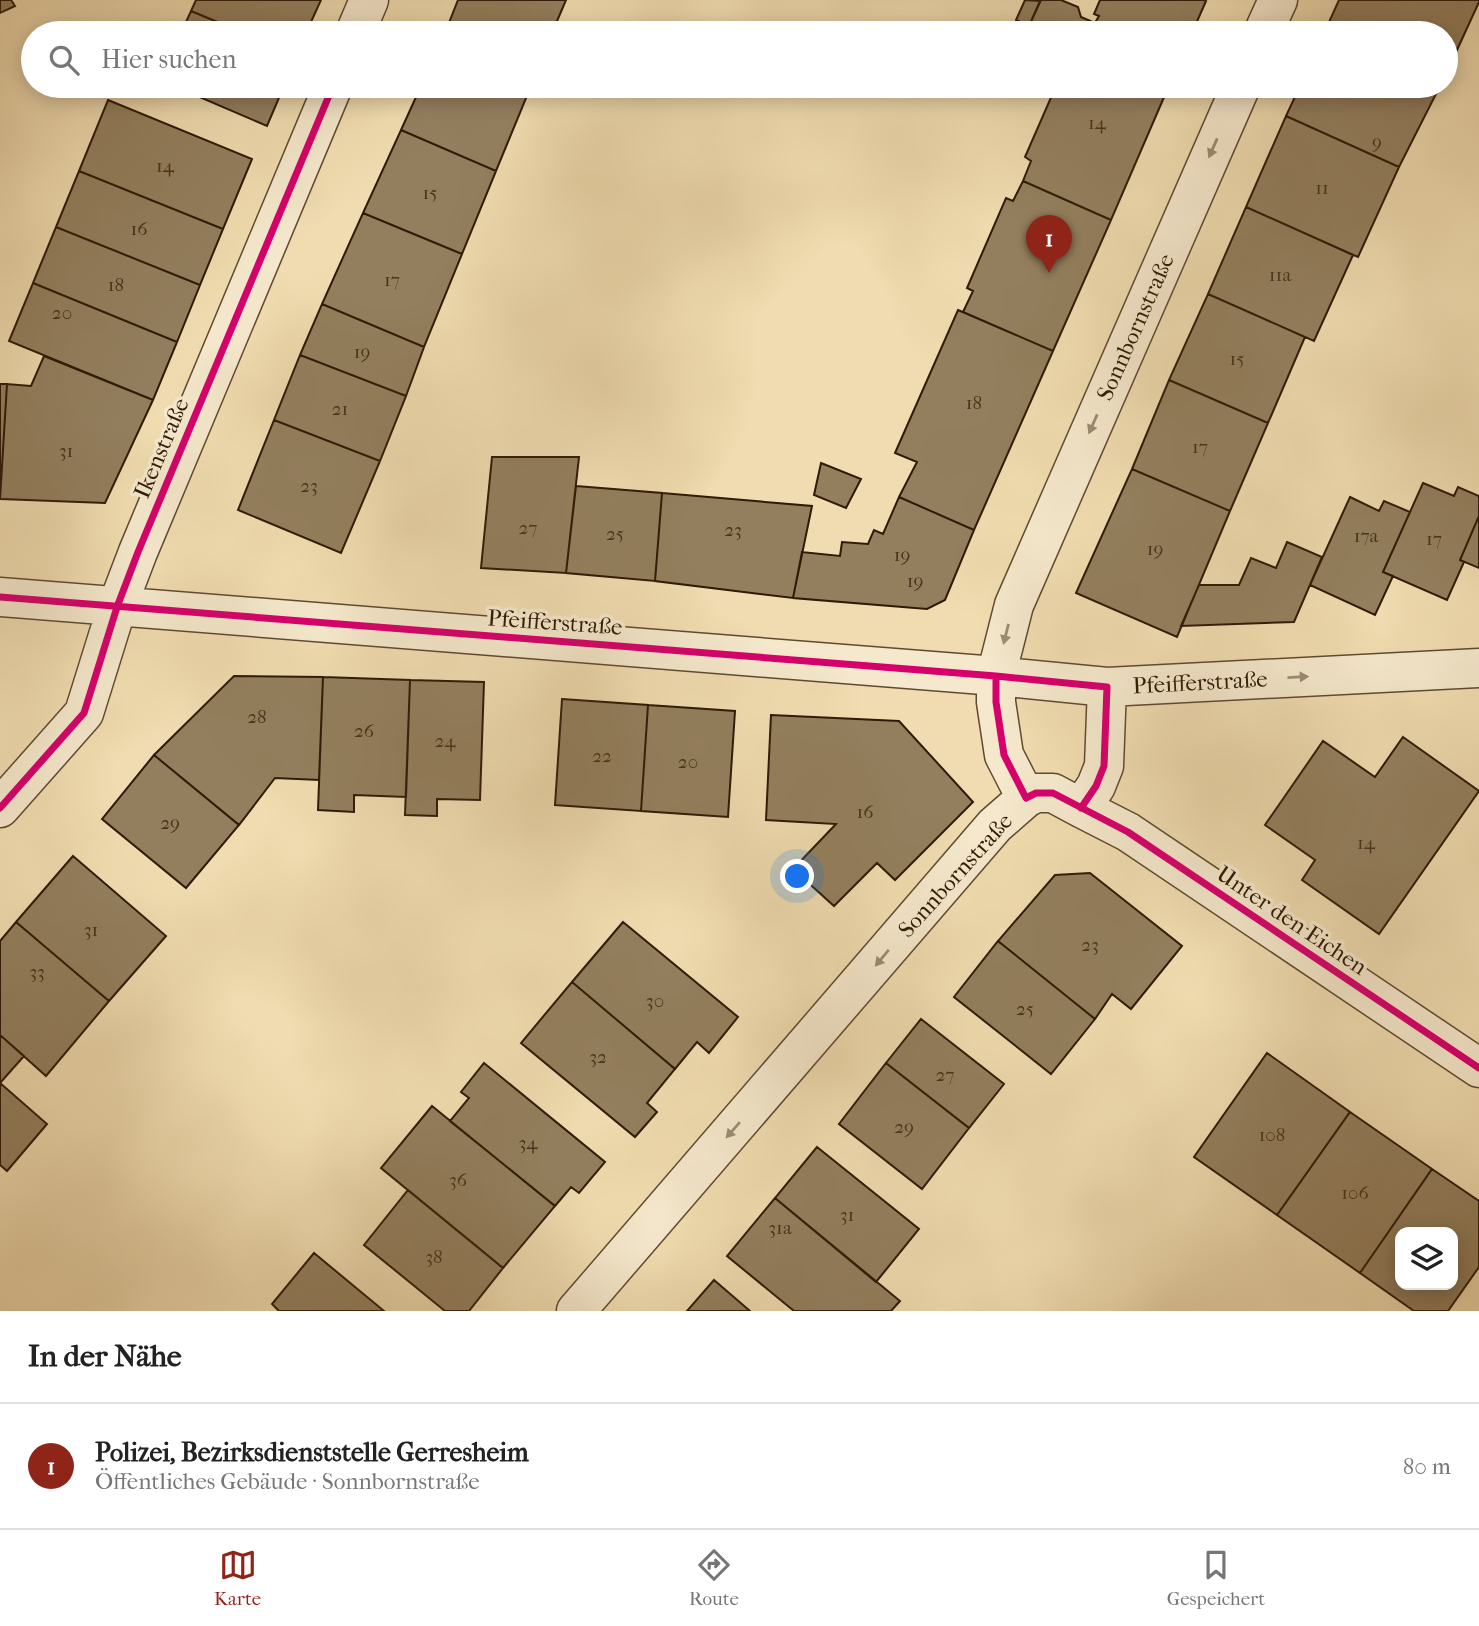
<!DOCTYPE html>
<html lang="de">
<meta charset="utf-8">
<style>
body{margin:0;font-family:"IM FELL French Canon",serif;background:#f2f2f2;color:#222}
.controls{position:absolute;right:21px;bottom:21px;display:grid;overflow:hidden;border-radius:14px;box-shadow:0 4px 18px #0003}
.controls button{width:63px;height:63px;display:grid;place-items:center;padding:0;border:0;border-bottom:2px solid #e0e0e0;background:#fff;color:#222;font:35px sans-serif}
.you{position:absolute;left:798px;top:877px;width:24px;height:24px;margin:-18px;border:5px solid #fff;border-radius:50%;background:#1a73e8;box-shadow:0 0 0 10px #1a73e833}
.badge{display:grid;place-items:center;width:46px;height:46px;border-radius:50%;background:#8f2418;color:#fff;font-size:23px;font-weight:700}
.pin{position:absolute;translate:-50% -58px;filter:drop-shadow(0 2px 4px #0008)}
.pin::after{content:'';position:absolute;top:37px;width:24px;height:21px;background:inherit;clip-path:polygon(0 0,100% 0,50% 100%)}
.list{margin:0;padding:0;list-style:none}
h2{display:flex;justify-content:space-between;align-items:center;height:91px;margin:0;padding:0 28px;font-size:30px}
h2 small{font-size:23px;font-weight:400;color:#767676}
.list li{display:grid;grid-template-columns:46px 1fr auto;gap:21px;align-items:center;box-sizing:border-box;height:126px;padding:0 28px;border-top:2px solid #e0e0e0}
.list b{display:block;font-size:26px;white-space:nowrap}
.list p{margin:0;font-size:23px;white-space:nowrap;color:#767676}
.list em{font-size:23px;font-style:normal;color:#767676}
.icon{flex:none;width:38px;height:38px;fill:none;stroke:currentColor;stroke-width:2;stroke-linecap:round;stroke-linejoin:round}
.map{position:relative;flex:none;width:1479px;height:1311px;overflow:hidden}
.search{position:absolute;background:#fff;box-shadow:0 4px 18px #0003;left:21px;right:21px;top:21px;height:77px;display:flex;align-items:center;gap:18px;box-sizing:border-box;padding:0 24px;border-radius:38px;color:#767676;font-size:26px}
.sheet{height:217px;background:#fff}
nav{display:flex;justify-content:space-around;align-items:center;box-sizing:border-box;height:98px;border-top:2px solid #e0e0e0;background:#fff;font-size:19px;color:#767676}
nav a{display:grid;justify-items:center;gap:4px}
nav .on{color:#8f2418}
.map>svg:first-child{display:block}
</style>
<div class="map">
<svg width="1479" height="1311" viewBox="0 0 1479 1311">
<rect width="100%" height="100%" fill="#f0dcb0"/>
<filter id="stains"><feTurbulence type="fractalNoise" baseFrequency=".00286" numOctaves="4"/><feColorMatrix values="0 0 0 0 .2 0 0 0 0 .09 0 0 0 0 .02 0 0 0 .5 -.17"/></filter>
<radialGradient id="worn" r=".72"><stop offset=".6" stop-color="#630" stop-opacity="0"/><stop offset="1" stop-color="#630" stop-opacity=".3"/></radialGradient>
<path fill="#937f5e" stroke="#2f1a06" stroke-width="2" fill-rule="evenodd" d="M0,0H11L15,6L0,13Z
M196,0H321L306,33H244L191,11Z
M458,0H566L552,33H445Z
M1025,0L1040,1L1029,26L1016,20Z
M1041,0H1061L1078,7L1081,17L1095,23L1089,33H1045L1029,26Z
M1100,0H1203L1206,1L1192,33H1089L1099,16L1094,14Z
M1339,0H1479V2L1446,74V33H1330L1325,31Z
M191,11L244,33H181Z
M174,86H284L267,126Z
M421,86H531L496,171L401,130Z
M1056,86H1163L1168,88L1111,220L1023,181L1031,161L1025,157Z
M1300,86H1440L1399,167L1286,116Z
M108,100L252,159L223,229L79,171Z
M1286,116L1399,167L1358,257L1246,207Z
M401,130L496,171L462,254L363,213Z
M79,171L223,229L200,285L56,227Z
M1023,181L1111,220L1053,351L963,312L973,291L967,288L1006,198L1013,201Z
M1246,207L1353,255L1314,341L1208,294Z
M363,213L462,254L424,347L322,304Z
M56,227L200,285L177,342L33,283Z
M33,283L177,342L153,400L9,341Z
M1208,294L1305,337L1268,423L1169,380Z
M322,304L424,347L406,396L300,355Z
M958,310L1053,351L974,530L899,497L917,462L895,453Z
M300,355L406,396L380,461L274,420Z
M44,356L153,400L105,503L0,499L7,384L31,386Z
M1169,380L1268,423L1230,511L1132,469Z
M0,384H7L0,499Z
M274,420L380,461L341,553L238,510Z
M492,457H579L566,573L481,568Z
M821,463L861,479L846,508L814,495Z
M1132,469L1230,511L1177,637L1076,593Z
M1423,483L1454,496L1458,487L1479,496V516L1460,560L1464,562L1447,600L1383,572Z
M576,486L662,493L655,581L566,573Z
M662,493L812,506L793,598L655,581Z
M899,497L974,530L945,600L927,609L793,598L802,552L840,556L842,542L868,544L874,530L883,534Z
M1350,497L1379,511L1384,501L1410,512L1383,572L1393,576L1375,615L1310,585Z
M1479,516V568L1460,560Z
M1287,542L1322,557L1294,622L1181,626L1199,585H1239L1251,558L1276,568Z
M234,676L323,677L319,780L275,778L239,825L154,755Z
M323,677L410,680L406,797L354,795V812L318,810Z
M410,680L484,682L480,800L437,799V816L405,815Z
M562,699L648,705L641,811L555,805Z
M648,705L735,711L728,817L641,811Z
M771,715L899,721L973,802L895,880L877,863L834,906L793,869L836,824L766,820Z
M1403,737L1479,791L1379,934L1302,880L1315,860L1265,825L1323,741L1375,777Z
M154,755L239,825L186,888L102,819Z
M73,856L166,936L109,1001L16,922Z
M1090,873L1182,946L1131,1009L1112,994L1095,1019L998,941L1055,875Z
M16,922L109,1001L46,1076L0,1035V941Z
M623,922L738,1017L709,1053L697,1042L675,1069L572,982Z
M998,941L1095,1019L1051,1074L954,997Z
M572,982L675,1069L647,1103L657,1112L635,1137L521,1043Z
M921,1019L1004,1084L969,1128L886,1063Z
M0,1035L24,1056L0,1083L47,1124L7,1171L0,1165Z
M1267,1053L1350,1112L1277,1215L1194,1157Z
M484,1063L605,1162L579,1193L571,1187L555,1206L450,1121L469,1098L461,1092Z
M886,1063L969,1128L922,1189L839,1124Z
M432,1106L555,1206L503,1268L381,1168Z
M1350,1112L1432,1169L1360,1273L1277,1215Z
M817,1147L919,1229L876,1282L775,1198Z
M1432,1169L1479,1201V1267L1448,1311H1414L1360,1273ZM1400,1232H1453V1285H1400Z
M408,1190L503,1268L469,1311H445L364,1245Z
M775,1198L900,1301L891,1311H794L727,1256Z
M314,1253L384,1311H279L272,1304Z
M714,1280L750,1311H687Z"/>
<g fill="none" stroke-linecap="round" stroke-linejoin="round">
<defs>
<path id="minor" d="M355,33L369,0
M1263,33L1278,0
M0,597L996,676L1107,687L1479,668
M1026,798L1004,755L996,702V676L1014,605L1241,86
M0,808L84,713L117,607L138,552L333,86
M1081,808L1096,786L1104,766L1107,687
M576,1311L995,825L1026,798L1036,793H1053L1081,808L1128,832L1479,1068"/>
</defs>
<use href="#minor" stroke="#5f4a30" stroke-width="41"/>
<use href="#minor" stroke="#f5e8cc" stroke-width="38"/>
<defs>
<path id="cycleway" d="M0,597L996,676L1107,687L1104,766L1096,786L1081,808
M996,676V702L1004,755L1026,798L1036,793H1053L1128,832L1479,1068
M0,808L84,713L117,607L138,552L333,86"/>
</defs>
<use href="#cycleway" stroke="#f5e8cc" stroke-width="11"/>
<use href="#cycleway" stroke="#d6006c" stroke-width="7"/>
</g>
<defs><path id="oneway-solid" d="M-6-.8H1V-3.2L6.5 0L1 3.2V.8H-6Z" transform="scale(1.75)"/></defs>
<g fill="#9c8b73">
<use href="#oneway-solid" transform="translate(1213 148) rotate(114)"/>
<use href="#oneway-solid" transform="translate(1093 424) rotate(114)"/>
<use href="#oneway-solid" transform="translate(1006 634) rotate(104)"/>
<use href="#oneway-solid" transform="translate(1298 677) rotate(-3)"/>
<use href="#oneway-solid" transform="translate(882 958) rotate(130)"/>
<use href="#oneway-solid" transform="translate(733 1130) rotate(131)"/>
</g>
<g text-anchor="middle" stroke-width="7" stroke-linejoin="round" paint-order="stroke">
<g font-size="19" fill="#48331c">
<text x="1097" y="129">14</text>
<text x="1377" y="148">9</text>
<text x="165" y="172">14</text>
<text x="1322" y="194">11</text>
<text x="430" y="199">15</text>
<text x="139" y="235">16</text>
<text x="1280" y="281">11a</text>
<text x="392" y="286">17</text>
<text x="116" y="291">18</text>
<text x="62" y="319">20</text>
<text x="362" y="358">19</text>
<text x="1237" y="365">15</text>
<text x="974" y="409">18</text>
<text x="340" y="415">21</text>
<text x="1200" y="453">17</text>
<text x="66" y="457">31</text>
<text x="309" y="492">23</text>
<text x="528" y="534">27</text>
<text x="733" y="536">23</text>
<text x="615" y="540">25</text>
<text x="1366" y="542">17a</text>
<text x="1434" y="545">17</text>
<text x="1155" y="555">19</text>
<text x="902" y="561">19</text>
<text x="915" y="587">19</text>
<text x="257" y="723">28</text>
<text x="364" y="737">26</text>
<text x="445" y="747">24</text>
<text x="602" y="762">22</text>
<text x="688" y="768">20</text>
<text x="865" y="818">16</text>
<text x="170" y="829">29</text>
<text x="1366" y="849">14</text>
<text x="91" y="936">31</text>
<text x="1090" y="951">23</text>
<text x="37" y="978">33</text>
<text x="655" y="1007">30</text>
<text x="1025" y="1015">25</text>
<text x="598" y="1063">32</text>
<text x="945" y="1081">27</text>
<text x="904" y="1133">29</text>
<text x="1272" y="1141">108</text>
<text x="528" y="1149">34</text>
<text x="458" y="1186">36</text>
<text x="1355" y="1199">106</text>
<text x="847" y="1221">31</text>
<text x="780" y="1234">31a</text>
<text x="434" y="1263">38</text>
</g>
<g font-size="23" fill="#2f1a06" stroke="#f5e8cc">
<text transform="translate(1135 327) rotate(-66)" y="8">Sonnbornstraße</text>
<text transform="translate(161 448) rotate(-67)" y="8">Ikenstraße</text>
<text transform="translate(555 622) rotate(4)" y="8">Pfeifferstraße</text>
<text transform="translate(1200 682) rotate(-3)" y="8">Pfeifferstraße</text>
<text transform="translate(955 875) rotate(-48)" y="8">Sonnbornstraße</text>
<text transform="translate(1292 920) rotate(34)" y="8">Unter den Eichen</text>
</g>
</g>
<rect width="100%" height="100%" filter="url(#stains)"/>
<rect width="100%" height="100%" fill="url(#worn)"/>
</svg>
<div class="controls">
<button><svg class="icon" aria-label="layers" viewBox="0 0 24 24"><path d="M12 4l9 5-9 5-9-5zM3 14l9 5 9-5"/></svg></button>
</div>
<div class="you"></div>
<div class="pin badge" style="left:1049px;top:273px">1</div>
<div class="search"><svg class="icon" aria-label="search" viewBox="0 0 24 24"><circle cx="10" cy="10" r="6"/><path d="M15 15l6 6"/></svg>Hier suchen</div>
</div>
<section class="sheet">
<h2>In der Nähe<small></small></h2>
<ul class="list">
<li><span class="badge">1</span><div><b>Polizei, Bezirksdienststelle Gerresheim</b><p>Öffentliches Gebäude · Sonnbornstraße</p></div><em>80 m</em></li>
</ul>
</section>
<nav>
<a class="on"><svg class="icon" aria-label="map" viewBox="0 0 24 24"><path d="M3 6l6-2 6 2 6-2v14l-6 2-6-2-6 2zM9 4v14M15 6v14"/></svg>Karte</a>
<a><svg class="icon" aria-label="directions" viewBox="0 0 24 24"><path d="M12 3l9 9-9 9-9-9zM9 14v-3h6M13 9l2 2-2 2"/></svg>Route</a>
<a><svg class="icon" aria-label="saved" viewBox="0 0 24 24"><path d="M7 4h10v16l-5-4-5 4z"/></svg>Gespeichert</a>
</nav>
